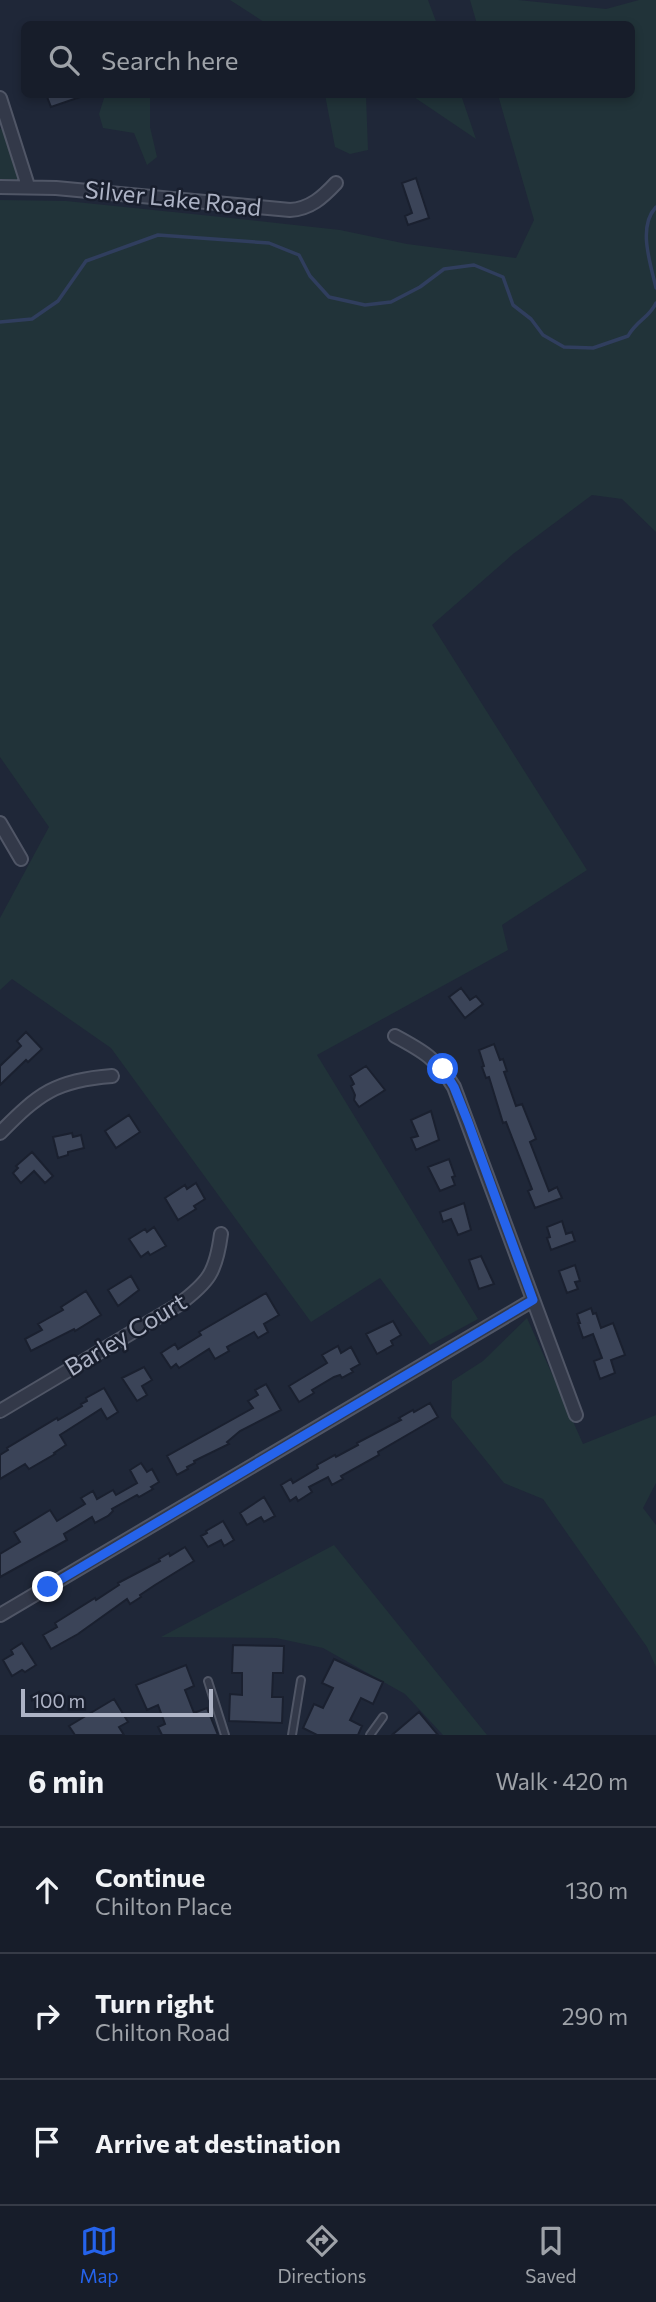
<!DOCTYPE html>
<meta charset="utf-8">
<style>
body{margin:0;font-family:Commissioner,sans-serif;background:#242a36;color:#f1f3f6}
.scale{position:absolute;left:21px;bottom:18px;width:192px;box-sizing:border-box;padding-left:7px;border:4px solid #adb3c5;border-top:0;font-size:19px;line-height:24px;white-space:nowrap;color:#adb3c5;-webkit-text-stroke:5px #181e2d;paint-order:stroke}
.stop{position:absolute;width:21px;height:21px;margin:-16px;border:5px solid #2563eb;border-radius:50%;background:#fff}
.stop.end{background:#2563eb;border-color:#fff;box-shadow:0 2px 7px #0008}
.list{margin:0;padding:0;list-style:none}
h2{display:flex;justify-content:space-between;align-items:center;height:91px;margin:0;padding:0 28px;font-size:30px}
h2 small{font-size:23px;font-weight:400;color:#9ea2a8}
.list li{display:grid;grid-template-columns:46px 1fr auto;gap:21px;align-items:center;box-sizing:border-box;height:126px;padding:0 28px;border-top:2px solid #363b47}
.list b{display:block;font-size:26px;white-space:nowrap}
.list p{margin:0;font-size:23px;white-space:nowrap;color:#9ea2a8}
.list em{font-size:23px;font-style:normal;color:#9ea2a8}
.icon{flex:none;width:38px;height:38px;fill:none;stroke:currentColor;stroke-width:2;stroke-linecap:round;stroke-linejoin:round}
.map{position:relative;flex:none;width:656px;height:1735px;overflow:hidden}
.search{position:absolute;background:#171d2a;box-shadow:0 4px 10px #0003;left:21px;right:21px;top:21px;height:77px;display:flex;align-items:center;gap:18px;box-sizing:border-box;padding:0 24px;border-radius:10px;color:#9ea2a8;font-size:26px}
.sheet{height:469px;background:#171d2a}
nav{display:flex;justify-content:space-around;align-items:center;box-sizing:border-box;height:98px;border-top:2px solid #363b47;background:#171d2a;font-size:19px;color:#9ea2a8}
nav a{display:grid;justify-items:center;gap:4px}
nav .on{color:#2563eb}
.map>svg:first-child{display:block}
</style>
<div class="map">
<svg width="656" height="1735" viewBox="0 0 656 1735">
<rect width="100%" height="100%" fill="#1f2738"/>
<path fill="#213339" d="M230,0H428L437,24H267Z
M470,0H518L606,9L639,0H656V532L622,499L592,495L513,554L432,625L587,870L502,925L508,950L317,1055L478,1319L430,1345L380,1278L311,1322L111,1048L12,979L0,990V918L49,827L0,757V200L66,201L231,218L340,230L407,244L516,258L534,220L498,95L632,94V24H477Z
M105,95H150V127L157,157L147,165L134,133L103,128L99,114Z
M325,95H366L368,150L350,154L335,147Z
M411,95H461L476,139Z
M0,129H6L23,182L0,183Z
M527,1318L583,1444L656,1415V1483L643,1508L656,1525V1667L647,1647L543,1499L504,1483L451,1417L452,1381L483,1361Z
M334,1545L487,1735H443L405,1694L323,1648L276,1638L161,1637Z"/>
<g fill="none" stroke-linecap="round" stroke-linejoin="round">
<path stroke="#303e5e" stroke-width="3.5" d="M656,207C637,227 651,265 656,288
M0,322L32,319L58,301L86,261L158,235L269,243L299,255L310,276L329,297L365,305L391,302L420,287L444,269L474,265L503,277L513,305L531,319L543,335L564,347L593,348L628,336C637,320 649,318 656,303"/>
</g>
<path fill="#3b4458" stroke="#1a202f" stroke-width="2" d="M46,94H83V96L51,107Z
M416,178L429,218L408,225L405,216L412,213L402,183Z
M461,988L470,1000L476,996L483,1004L465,1018L449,997Z
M26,1032L42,1049L28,1062L26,1060L0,1085V1066L21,1046L17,1041Z
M494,1044L500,1060L503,1059L507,1071L504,1072L516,1106L522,1104L536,1139L530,1142L549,1191L557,1187L562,1198L535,1208L528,1191L532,1189L506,1122L503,1123L489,1077L486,1078L482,1067L484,1066L479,1050Z
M366,1066L385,1090L359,1107L354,1100L355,1095L351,1086L354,1084L350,1076Z
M431,1111L439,1140L416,1150L411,1138L418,1136L411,1120Z
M129,1115L140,1132L116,1148L105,1131Z
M72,1133L73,1137L81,1135L84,1148L68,1152V1155L58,1158L53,1137Z
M32,1152L53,1176L45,1183L34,1171L21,1183L13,1173L18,1168L16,1166Z
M449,1159L455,1176L452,1177L455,1185L440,1191L428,1167Z
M196,1183L205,1199L194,1206L196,1209L178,1220L165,1198L185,1185L187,1189Z
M464,1203L471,1230L458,1235L451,1219L443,1222L440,1212Z
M562,1221L566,1234L572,1232L575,1241L551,1250L547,1238L550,1237L547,1227Z
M154,1227L166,1246L150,1255L148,1252L141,1257L129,1239L145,1229L147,1232Z
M481,1256L494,1284L479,1289L469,1260Z
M575,1265L580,1281L575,1282L578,1289L567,1293L559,1271Z
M131,1276L139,1290L118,1306L108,1290Z
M86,1291L101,1315L75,1331L74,1329L31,1351L25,1339L42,1330L38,1324L63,1310L61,1307Z
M266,1293L279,1315L264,1324L268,1332L258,1338L254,1332L227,1347L229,1351L215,1359L209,1349L179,1368L176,1364L171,1368L161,1353L175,1344L178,1349L201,1335L199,1332Z
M591,1308L593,1314L596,1313L601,1328L613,1323L625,1355L611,1360L615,1373L600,1379L594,1361L602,1358L593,1334L583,1338L578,1323H580L577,1314Z
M393,1321L401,1335L391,1341L393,1345L377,1354L366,1334Z
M338,1346L341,1353L351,1347L360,1364L351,1369L353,1372L342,1378L340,1375L334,1377L312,1390L314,1393L299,1402L289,1386L327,1363L322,1355Z
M144,1367L152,1380L142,1386L147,1395L137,1401L122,1378Z
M266,1384L281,1410L240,1431L227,1442L229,1444L194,1461L195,1463L187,1467L188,1469L177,1475L167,1456L253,1408L248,1401L258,1395L255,1390Z
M104,1388L118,1412L107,1419L101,1409L60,1435L66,1445L54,1453L55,1454L29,1469L25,1464L0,1479V1455L8,1450L7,1448L57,1418L58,1420L82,1406L81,1404L87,1401L86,1398Z
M430,1403L438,1417L378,1452L379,1455L341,1476L343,1479L332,1485L328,1477L309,1487L312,1492L298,1501L296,1497L290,1501L281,1485L291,1479L293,1483L318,1468L317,1465L335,1455L336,1457L358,1445L357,1443L401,1420L399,1418L413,1410L414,1412Z
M141,1463L147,1472L152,1469L159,1482L151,1487L153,1489L139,1497L137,1495L112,1509L113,1511L108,1516L95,1523L92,1517L64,1534L67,1540L0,1577V1554L20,1542L14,1532L50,1510L57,1521L85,1504L81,1498L93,1491L97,1499L113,1490L116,1495L137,1483L130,1470Z
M264,1497L275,1516L264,1522L261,1517L247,1525L240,1513Z
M223,1521L234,1540L224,1546L221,1540L208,1547L201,1536L207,1533L206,1531Z
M185,1547L194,1561L155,1585L140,1595L141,1597L130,1604L127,1599L78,1634L51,1649L43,1635L57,1627L55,1623L95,1598L96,1600L119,1585L118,1583L160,1561L159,1559L169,1553L170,1556Z
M22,1643L36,1665L25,1672L22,1670L12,1676L3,1660L13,1654L11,1650Z
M233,1645L284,1646L283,1673H273L272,1697H283L282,1723L229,1721L230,1694L242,1695V1673H232Z
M334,1659L383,1682L373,1704L361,1698L350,1720L362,1726L358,1735H317L303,1728L314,1704L323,1708L333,1688L322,1683Z
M186,1665L194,1686L185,1690L194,1713L207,1708L218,1735H162L158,1727L165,1724L158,1705L147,1710L136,1685Z
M114,1699L128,1722L119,1727L124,1735H75L69,1726Z
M419,1712L438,1735H392Z"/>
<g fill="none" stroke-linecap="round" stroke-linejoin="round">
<defs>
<path id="lane" d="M208,1681L225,1735
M292,1735L301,1680
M370,1735L383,1717"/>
<path id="street" d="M0,98L28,186
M0,187L56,188L290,210C310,209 323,197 336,183
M0,823L21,859
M395,1036C423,1051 437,1059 454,1087L576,1415
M0,1133C38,1094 56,1080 112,1076
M0,1411L178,1305C209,1282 216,1272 221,1234
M0,1615L533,1300"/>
</defs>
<use href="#lane" stroke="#505666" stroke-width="10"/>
<use href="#street" stroke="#505666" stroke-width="16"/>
<use href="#lane" stroke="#333949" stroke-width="6"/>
<use href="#street" stroke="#333949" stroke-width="12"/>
</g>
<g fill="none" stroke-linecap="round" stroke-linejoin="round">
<path stroke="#2563eb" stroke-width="9" d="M48,1587L533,1300L468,1122L454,1087L443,1069"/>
</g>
<g text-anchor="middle" stroke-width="5" stroke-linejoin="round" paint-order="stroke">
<g font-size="24" fill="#adb3c5" stroke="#181e2d">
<text transform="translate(173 199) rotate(6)" y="8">Silver Lake Road</text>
<text transform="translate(126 1335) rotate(-31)" y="8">Barley Court</text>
</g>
</g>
</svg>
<div class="scale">100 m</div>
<div class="stop" style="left:443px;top:1069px"></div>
<div class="stop end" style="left:48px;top:1587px"></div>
<div class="search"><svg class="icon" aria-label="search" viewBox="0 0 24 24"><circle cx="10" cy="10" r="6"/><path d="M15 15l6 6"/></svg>Search here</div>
</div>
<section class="sheet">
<h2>6 min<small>Walk · 420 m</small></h2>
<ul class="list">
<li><svg class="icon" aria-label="ahead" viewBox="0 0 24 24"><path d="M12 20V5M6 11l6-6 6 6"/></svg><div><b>Continue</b><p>Chilton Place</p></div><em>130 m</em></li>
<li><svg class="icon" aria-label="right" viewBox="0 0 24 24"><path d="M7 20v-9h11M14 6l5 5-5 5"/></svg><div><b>Turn right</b><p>Chilton Road</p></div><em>290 m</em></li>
<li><svg class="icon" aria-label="arrive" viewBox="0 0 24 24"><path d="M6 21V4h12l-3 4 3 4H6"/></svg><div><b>Arrive at destination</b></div></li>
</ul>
</section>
<nav>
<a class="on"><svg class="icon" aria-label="map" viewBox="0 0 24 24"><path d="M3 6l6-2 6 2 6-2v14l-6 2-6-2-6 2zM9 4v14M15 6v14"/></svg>Map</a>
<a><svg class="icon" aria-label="directions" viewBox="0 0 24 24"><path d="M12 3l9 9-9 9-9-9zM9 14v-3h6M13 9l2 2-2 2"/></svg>Directions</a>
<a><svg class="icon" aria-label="saved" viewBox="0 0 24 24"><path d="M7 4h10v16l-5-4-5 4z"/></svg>Saved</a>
</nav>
